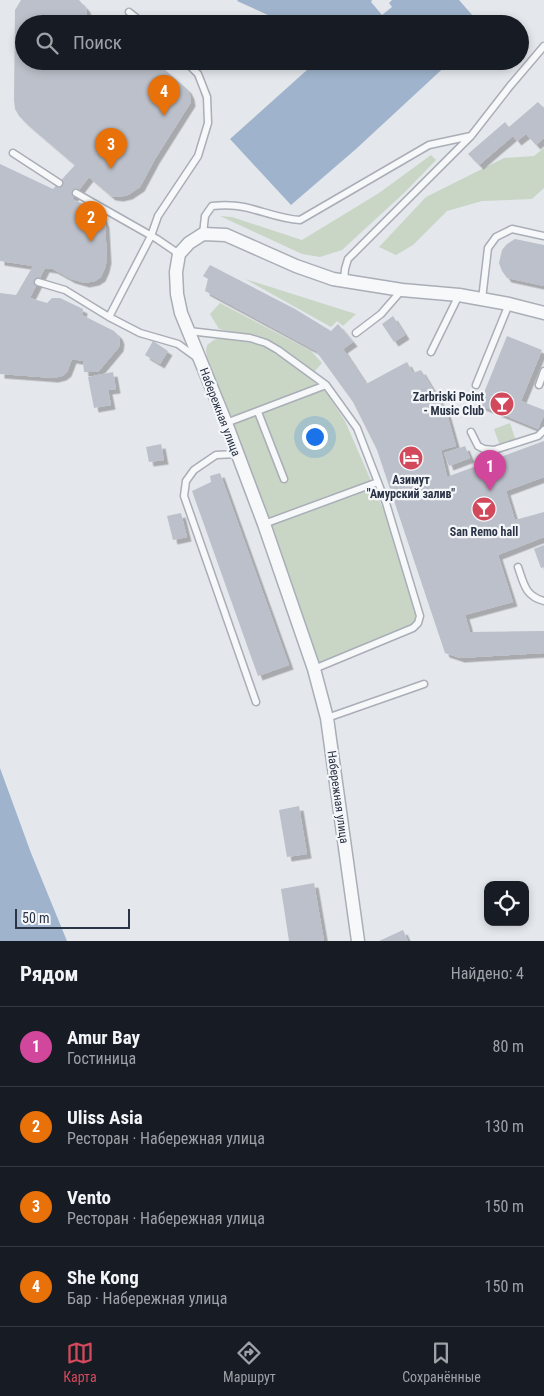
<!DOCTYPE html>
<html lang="ru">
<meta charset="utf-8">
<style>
body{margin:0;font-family:"Roboto Condensed",sans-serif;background:#20242c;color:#f1f3f6}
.controls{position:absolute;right:15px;bottom:15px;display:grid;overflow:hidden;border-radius:10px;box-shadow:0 2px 8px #0003}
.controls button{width:45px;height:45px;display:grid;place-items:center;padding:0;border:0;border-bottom:1px solid #363941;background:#171b24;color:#f1f3f6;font:25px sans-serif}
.scale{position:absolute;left:15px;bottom:12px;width:115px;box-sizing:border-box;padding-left:5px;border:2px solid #2b3445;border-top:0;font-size:14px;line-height:18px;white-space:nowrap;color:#2b3445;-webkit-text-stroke:4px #f4f6f9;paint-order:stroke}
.you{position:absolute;left:314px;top:436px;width:18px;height:18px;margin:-12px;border:4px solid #fff;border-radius:50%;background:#1a73e8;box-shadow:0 0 0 8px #1a73e833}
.badge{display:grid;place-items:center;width:32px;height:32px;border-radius:50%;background:#d1495b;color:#fff;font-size:16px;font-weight:700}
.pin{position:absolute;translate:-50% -41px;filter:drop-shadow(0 1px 2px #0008)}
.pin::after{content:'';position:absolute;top:26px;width:18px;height:15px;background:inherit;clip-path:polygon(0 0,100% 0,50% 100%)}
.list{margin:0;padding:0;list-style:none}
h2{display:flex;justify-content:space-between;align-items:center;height:65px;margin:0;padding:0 20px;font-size:21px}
h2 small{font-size:16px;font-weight:400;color:#9ea1a6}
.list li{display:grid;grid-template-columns:32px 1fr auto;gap:15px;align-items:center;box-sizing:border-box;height:80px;padding:0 20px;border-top:1px solid #363941}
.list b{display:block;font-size:19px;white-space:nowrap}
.list p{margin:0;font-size:16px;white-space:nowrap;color:#9ea1a6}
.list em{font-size:16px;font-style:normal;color:#9ea1a6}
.icon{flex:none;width:28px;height:28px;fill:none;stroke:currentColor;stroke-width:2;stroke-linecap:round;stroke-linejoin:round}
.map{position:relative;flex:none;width:544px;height:941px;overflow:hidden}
.search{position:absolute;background:#171b24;box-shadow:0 2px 8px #0003;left:15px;right:15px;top:15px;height:55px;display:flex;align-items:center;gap:12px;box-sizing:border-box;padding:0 18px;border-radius:28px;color:#9ea1a6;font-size:19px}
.sheet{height:385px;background:#171b24}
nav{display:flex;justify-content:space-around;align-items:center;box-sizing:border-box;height:70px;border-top:1px solid #363941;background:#171b24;font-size:14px;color:#9ea1a6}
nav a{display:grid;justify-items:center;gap:2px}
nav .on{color:#d1495b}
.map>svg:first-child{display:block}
</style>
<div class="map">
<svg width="544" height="941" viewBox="0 0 544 941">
<defs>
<filter id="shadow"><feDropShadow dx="4.5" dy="4.5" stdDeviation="0" flood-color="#0004"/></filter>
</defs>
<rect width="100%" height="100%" fill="#e4e7ec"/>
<path fill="#c9d6c5" d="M544,148V188L532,199L482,201L447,211L413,245L396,255L379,247L426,197L504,158L534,156Z
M431,155L436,160L404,193L342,250L320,257L302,254L220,216L232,217L302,240L379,193Z
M245,279L356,314L343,326L337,321L331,327Z
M220,303L311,351L322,363L314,372L270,341L219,329L210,314Z
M220,338L261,344L301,371L326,392L345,421L385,513L417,613V619L413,624L319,665L209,368L206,351L207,345L214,340Z
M510,423L516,441L500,446L494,429Z"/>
<path fill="#9fb4cc" d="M238,0H372L371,2L382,15L392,7L389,3L392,0H459L480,24H349L343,18L337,24H288L237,1Z
M317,61H451L356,149L291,205L230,139Z
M0,768L31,853L67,941H0Z"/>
<path fill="#bbc0ca" filter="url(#shadow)" d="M21,0H79L86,8L87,12L86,24H24V61H155L187,89L190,95L191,102L155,159L140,187L128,195L119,197L111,196L89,177L72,199L94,209L101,214L105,223L107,259L105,268L101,277L95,281L85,283L71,279L53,269L45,268L30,298L47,303L52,298H60L83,309L82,315L114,331L118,335L120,340L119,347L98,372H84L83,361L72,359L67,372L62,376L54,378L0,374V293L16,295L33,266L0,261V164L53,189L75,165L26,123L19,116L15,109L14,100L15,10Z
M538,102L544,108V138L536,145L526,134L517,141L513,136L479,165L468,154L505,122L509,127Z
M515,239L544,245V286L507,278L502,271L499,263L502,250L507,244Z
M210,265L295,309L331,331L338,324L353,342L343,349L366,384L407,362L413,373L421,370L446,411L456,446L441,450L447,477L544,441V477L506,491L515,520L544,512V537L498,555L513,602L465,615L470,632L544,631V653L460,658L445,653L377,450L353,402L316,351L205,291L208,279L203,276Z
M393,316L405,335L394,342L382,324Z
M507,336L542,350L521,401L544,410V415L538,429L479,405Z
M153,341L168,351L160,364L145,355Z
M113,372L116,389L108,390L111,405L94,408L88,377Z
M161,444L164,460L149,462L146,447Z
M465,446L470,458L449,466L444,453Z
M220,473L289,665L258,676L192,491L211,482L210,476Z
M181,513L187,537L173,540L167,516Z
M544,545V567L541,568L534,549Z
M299,806L307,854L287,857L279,810Z
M314,883L324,941H289L281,889Z
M403,930L408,941H379Z"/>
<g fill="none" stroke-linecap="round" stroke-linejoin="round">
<defs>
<path id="service" d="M129,12L144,24
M13,153L59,183
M76,193L157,239L179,254
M203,234L205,216L212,206C223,205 234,205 244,207C263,211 280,219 300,220L429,145L471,136
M344,281L345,269L348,259L471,136L510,86L544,46
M38,282L65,290L109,317L140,333L178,344L196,357
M482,299L488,248L496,237L512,229L544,236
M109,317L151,236L158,216L198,156L208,123L207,97L198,74L185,61
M189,331L250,338L266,343L278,350L326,385L357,428L386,503L420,616L418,623L413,628L314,669
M356,333L381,314L401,291
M431,352L459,295
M476,385L509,304
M539,385L544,371
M258,412L284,479
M226,423L326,385
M471,432L478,446L484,449L494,450L538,436L544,430
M237,454L216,455L194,470L186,481L184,496L256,702
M264,524L378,482
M518,567C524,584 525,596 544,601
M327,718L424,684"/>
<path id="minor" d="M358,941L327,718L314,669L264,524L226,423L181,313L177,294L176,272L179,254L189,243L203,234L226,235L296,266L333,279L402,290L459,295L509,304L544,313"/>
</defs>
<use href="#service" stroke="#a9aeb7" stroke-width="9"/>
<use href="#minor" stroke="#a9aeb7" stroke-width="15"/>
<use href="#service" stroke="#f7f8fa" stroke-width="6"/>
<use href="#minor" stroke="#f7f8fa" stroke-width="12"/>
</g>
<defs>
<symbol id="bar-disc" viewBox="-11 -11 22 22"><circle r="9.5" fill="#d1495b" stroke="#f4f6f9"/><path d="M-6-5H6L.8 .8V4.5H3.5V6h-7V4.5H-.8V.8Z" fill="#fff"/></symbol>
<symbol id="hotel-disc" viewBox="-11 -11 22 22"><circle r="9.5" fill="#d1495b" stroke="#f4f6f9"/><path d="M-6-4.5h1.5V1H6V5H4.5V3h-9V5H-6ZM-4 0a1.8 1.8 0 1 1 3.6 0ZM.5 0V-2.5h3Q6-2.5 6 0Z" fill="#fff"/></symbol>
</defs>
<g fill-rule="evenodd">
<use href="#bar-disc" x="488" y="390" width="28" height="28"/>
<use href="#hotel-disc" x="397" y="444" width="28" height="28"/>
<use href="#bar-disc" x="470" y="495" width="28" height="28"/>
</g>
<g text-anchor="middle" stroke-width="4.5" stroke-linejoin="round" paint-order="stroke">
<g font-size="12" font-weight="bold" fill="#2b3445" stroke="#f4f6f9">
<text x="484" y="401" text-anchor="end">Zarbriski Point<tspan x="484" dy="14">- Music Club</tspan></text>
<text x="411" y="484">Азимут<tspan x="411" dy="14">"Амурский залив"</tspan></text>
<text x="484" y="536">San Remo hall</text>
</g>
<g font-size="12" fill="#2b3445" stroke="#f4f6f9">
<text transform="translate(220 412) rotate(69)" y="4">Набережная улица</text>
<text transform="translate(338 797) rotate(82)" y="4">Набережная улица</text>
</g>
</g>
</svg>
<div class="controls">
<button><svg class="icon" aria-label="locate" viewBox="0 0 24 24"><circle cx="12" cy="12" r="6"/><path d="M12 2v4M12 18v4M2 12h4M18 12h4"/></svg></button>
</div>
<div class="scale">50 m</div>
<div class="you"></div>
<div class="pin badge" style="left:490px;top:491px;background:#d1479c">1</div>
<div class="pin badge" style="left:91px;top:242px;background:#e8710a">2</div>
<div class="pin badge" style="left:111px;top:169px;background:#e8710a">3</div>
<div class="pin badge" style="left:164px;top:116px;background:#e8710a">4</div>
<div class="search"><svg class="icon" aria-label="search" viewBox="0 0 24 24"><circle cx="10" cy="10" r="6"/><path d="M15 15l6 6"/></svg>Поиск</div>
</div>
<section class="sheet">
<h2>Рядом<small>Найдено: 4</small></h2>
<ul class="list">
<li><span class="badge" style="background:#d1479c">1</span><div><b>Amur Bay</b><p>Гостиница</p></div><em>80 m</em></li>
<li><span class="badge" style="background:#e8710a">2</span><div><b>Uliss Asia</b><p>Ресторан · Набережная улица</p></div><em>130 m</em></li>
<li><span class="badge" style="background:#e8710a">3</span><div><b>Vento</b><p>Ресторан · Набережная улица</p></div><em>150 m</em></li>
<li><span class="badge" style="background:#e8710a">4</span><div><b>She Kong</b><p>Бар · Набережная улица</p></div><em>150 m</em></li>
</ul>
</section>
<nav>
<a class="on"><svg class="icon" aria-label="map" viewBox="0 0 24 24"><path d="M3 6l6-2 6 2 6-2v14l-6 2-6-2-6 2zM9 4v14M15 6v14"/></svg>Карта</a>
<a><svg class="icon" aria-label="directions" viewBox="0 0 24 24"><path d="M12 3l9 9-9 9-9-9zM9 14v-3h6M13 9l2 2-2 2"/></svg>Маршрут</a>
<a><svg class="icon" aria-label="saved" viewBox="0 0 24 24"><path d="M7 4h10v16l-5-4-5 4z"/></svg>Сохранённые</a>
</nav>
